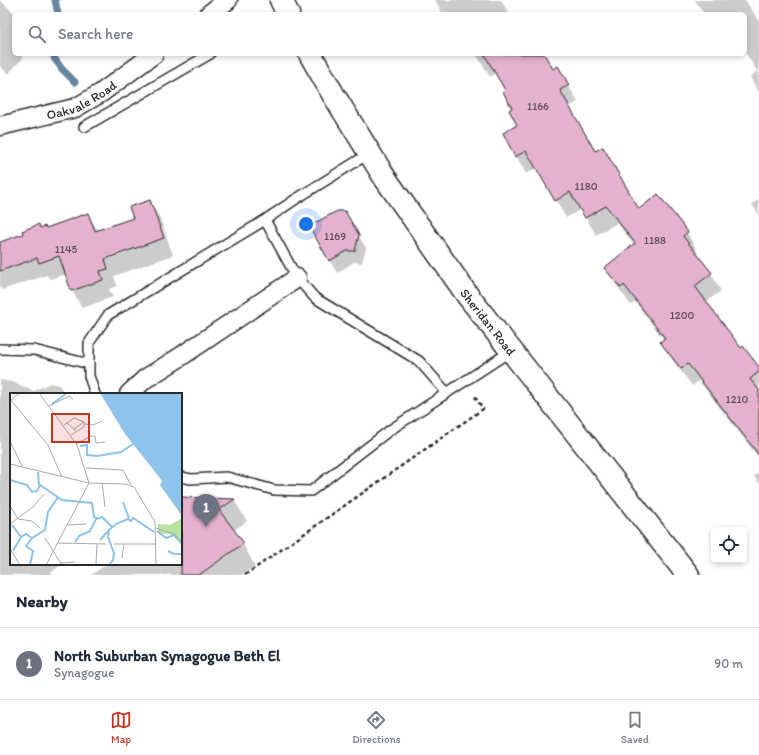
<!DOCTYPE html>
<style>
body{margin:0;font-family:Itim,sans-serif;background:#f6f6f7;color:#1f2937}
.controls{position:absolute;right:12px;bottom:12px;display:grid;overflow:hidden;border-radius:6px;box-shadow:0 2px 6px #0003}
.controls button{width:36px;height:36px;display:grid;place-items:center;padding:0;border:0;border-bottom:1px solid #e0e1e3;background:#fff;color:#1f2937;font:20px sans-serif}
.you{position:absolute;left:306px;top:224px;width:14px;height:14px;margin:-10px;border:3px solid #fff;border-radius:50%;background:#1a73e8;box-shadow:0 0 0 6px #1a73e833}
.badge{display:grid;place-items:center;width:26px;height:26px;border-radius:50%;background:#c8321e;color:#fff;font-size:13px;font-weight:700}
.pin{position:absolute;translate:-50% -33px;filter:drop-shadow(0 1px 2px #0008)}
.pin::after{content:'';position:absolute;top:21px;width:14px;height:12px;background:inherit;clip-path:polygon(0 0,100% 0,50% 100%)}
.list{margin:0;padding:0;list-style:none}
h2{display:flex;justify-content:space-between;align-items:center;height:52px;margin:0;padding:0 16px;font-size:17px}
h2 small{font-size:13px;font-weight:400;color:#747a83}
.list li{display:grid;grid-template-columns:26px 1fr auto;gap:12px;align-items:center;box-sizing:border-box;height:72px;padding:0 16px;border-top:1px solid #e0e1e3}
.list b{display:block;font-size:15px;white-space:nowrap}
.list p{margin:0;font-size:13px;white-space:nowrap;color:#747a83}
.list em{font-size:13px;font-style:normal;color:#747a83}
.icon{flex:none;width:22px;height:22px;fill:none;stroke:currentColor;stroke-width:2;stroke-linecap:round;stroke-linejoin:round}
.map{position:relative;flex:none;width:759px;height:575px;overflow:hidden}
.search{position:absolute;background:#fff;box-shadow:0 2px 6px #0003;left:12px;right:12px;top:12px;height:44px;display:flex;align-items:center;gap:10px;box-sizing:border-box;padding:0 14px;border-radius:6px;color:#747a83;font-size:15px}
.sheet{height:124px;background:#fff}
nav{display:flex;justify-content:space-around;align-items:center;box-sizing:border-box;height:56px;border-top:1px solid #e0e1e3;background:#fff;font-size:11px;color:#747a83}
nav a{display:grid;justify-items:center;gap:2px}
nav .on{color:#c8321e}
.map>svg:first-child{display:block}
</style>
<div class="map">
<svg width="759" height="575" viewBox="0 0 759 575">
<rect width="100%" height="100%" fill="#fff"/>
<filter id="ink" filterUnits="userSpaceOnUse"><feTurbulence type="fractalNoise" baseFrequency=".025" numOctaves="2"/><feDisplacementMap in="SourceGraphic" scale="8" xChannelSelector="R" yChannelSelector="G"/><feConvolveMatrix kernelMatrix="1 2 1 2 8 2 1 2 1" color-interpolation-filters="sRGB"/></filter>
<g filter="url(#ink)">
<path fill="#0003" d="M0,0L15,14H14V54H21L23,58L8,74L0,66Z
M435,0H501L509,14H443Z
M695,0H745L759,21V93L750,77L757,71L745,52V14H704Z
M476,54H518L552,70L558,67L578,102L569,107L595,152L639,210L687,233L697,250L694,252L711,274L721,291L706,302L741,349L759,369V458L699,381L692,386L672,359L662,342L664,340L635,302L631,305L616,285L606,268L634,245L617,223L596,235L581,209L566,218L537,167L526,174L504,133L518,125L507,91L496,73L490,77Z
M759,199V215L752,204Z
M150,201L160,218L173,255L114,276L117,286L109,289L113,297L82,308L72,291L66,274L50,279L47,275L2,290L0,287V243L41,229L46,230L88,214L98,231L134,218Z
M344,212L366,248L362,263L354,262L337,273L310,227Z
M0,380L12,382L34,391L50,383L59,385L65,394H11V564H63L51,572L53,575H0Z
M759,472V484L754,476Z
M181,498L234,500L247,521L233,531L243,544L255,566L242,575H91L107,564H181Z"/>
<g fill="none" stroke-linecap="round" stroke-linejoin="round">
<path stroke="#66879f" stroke-width="7" d="M55,0L58,14
M56,54L54,58L62,69L75,82"/>
</g>
<path fill="#e4b1ce" stroke="#2b2b2b" d="M484,54H544L553,69L558,66L569,85L560,90L595,151L603,147L639,209L658,194L688,232L683,236L712,273L695,286L741,348L743,346L759,367V372L750,379L759,390V455L688,364L681,369L660,342L665,338L624,285L621,288L604,268L635,243L606,206L585,218L570,192L555,201L526,151L515,157L503,133L517,125L509,110L512,108L503,92L505,90Z
M150,200L164,238L105,259L108,269L100,271L103,280L71,291L59,256L39,263L37,258L0,271V242L23,234L22,231L39,224L40,228L45,226L46,228L88,213L95,231L133,218L129,207Z
M337,211H345L359,235L355,251H347L329,261L309,226Z
M181,497L235,499L219,510L244,543L199,575H181Z"/>
<g fill="none" stroke-linecap="round" stroke-linejoin="round">
<defs>
<path id="service" d="M84,127L210,54
M265,220L297,278L315,298L419,361L447,393
M0,349L34,350L89,364
M95,394L89,376V343L108,315L265,220L296,199L370,153
M181,477L191,479L227,477L274,490L311,491L390,430L511,351"/>
<g id="minor">
<path d="M209,14L228,0"/>
<path id="s1" d="M0,126L75,108L101,93L154,54"/>
<path d="M129,394L145,379L177,359L297,278"/>
</g>
<g id="tertiary">
<path d="M281,0L288,14"/>
<path id="s2" d="M310,54L333,94L385,178L468,296L688,575"/>
</g>
</defs>
<use href="#service" stroke="#2b2b2b" stroke-width="12"/>
<use href="#minor" stroke="#2b2b2b" stroke-width="21"/>
<use href="#tertiary" stroke="#2b2b2b" stroke-width="25"/>
<path stroke="#2b2b2b" stroke-width="2.5" stroke-dasharray="4 3" stroke-linecap="butt" d="M245,575L483,409L474,395"/>
<use href="#service" stroke="#fff" stroke-width="9"/>
<use href="#minor" stroke="#fff" stroke-width="18"/>
<use href="#tertiary" stroke="#fff" stroke-width="22"/>
</g>
</g>
<g text-anchor="middle" stroke-width="4" stroke-linejoin="round" paint-order="stroke">
<g font-size="11" fill="#594c54">
<text x="538" y="110">1166</text>
<text x="586" y="190">1180</text>
<text x="335" y="240">1169</text>
<text x="655" y="244">1188</text>
<text x="66" y="253">1145</text>
<text x="682" y="319">1200</text>
<text x="737" y="403">1210</text>
</g>
<g font-size="13" fill="#2b2b2b" stroke="#fff">
<text dy="5" stroke="none"><textPath href="#s1" startOffset="86">Oakvale Road</textPath></text>
<text dy="5" stroke="none"><textPath href="#s2" startOffset="322">Sheridan Road</textPath></text>
</g>
</g>
<g transform="translate(10 393)">
<rect width="172" height="172" fill="#fff"/>
<path d="M172,125V150L164,142L148,140V131L160,132Z" fill="#b8e3a0"/>
<path d="M90,0H172V123L150,92L152,88L146,80L115,41Z" fill="#8ec4ec"/>
<path fill="none" stroke="#8ec4ec" stroke-width="2" d="M42,11L57,0M70,53L77,52V62L87,63L111,59L123,51M28,79L29,92M0,87L17,92L22,99L27,98L30,92L52,107L82,110L84,124L88,126M113,109L119,125M2,132L11,144M147,138L156,145L164,142L172,151M90,147L99,137M65,149L69,143L80,138L86,126L92,124L102,134M3,158L11,144L16,141L22,145L35,137L38,119L48,104M158,158L164,161H171M20,172L23,158L16,153L22,145M99,172L103,167L104,160L98,144L99,137L106,131L118,126L121,128L123,125L144,139"/>
<path fill="none" stroke="#aaa" stroke-width="1" d="M29,0L67,52L79,90M0,6L38,52L52,84M0,8L10,0M39,13L59,3L63,6M57,30L66,38M75,31L83,32L92,28M54,32L64,25L74,29V34L61,42M64,36L74,29M0,48L12,73M66,51L81,43H85L86,50L95,49M0,71L79,90L115,91L124,94L145,129L146,172M76,75L113,77L121,92M92,90L95,114M0,113L8,126L22,128L30,135M0,131L23,114L34,101M57,132L76,131M146,135L164,141L172,149M35,145L52,172M48,150L96,151M104,151H146M0,156L10,172M112,165L114,151M51,170L65,169M36,172L79,90M86,172L87,151"/>
<path fill="#c8321e" fill-opacity="0.15" stroke="#c8321e" stroke-width="2" d="M42,21H79V49H42Z"/>
<rect width="172" height="172" fill="none" stroke="#2b2b2b" stroke-width="2"/>
</g>
</svg>
<div class="controls">
<button><svg class="icon" aria-label="locate" viewBox="0 0 24 24"><circle cx="12" cy="12" r="6"/><path d="M12 2v4M12 18v4M2 12h4M18 12h4"/></svg></button>
</div>
<div class="you"></div>
<div class="pin badge" style="left:206px;top:527px;background:#6b7280">1</div>
<div class="search"><svg class="icon" aria-label="search" viewBox="0 0 24 24"><circle cx="10" cy="10" r="6"/><path d="M15 15l6 6"/></svg>Search here</div>
</div>
<section class="sheet">
<h2>Nearby<small></small></h2>
<ul class="list">
<li><span class="badge" style="background:#6b7280">1</span><div><b>North Suburban Synagogue Beth El</b><p>Synagogue</p></div><em>90 m</em></li>
</ul>
</section>
<nav>
<a class="on"><svg class="icon" aria-label="map" viewBox="0 0 24 24"><path d="M3 6l6-2 6 2 6-2v14l-6 2-6-2-6 2zM9 4v14M15 6v14"/></svg>Map</a>
<a><svg class="icon" aria-label="directions" viewBox="0 0 24 24"><path d="M12 3l9 9-9 9-9-9zM9 14v-3h6M13 9l2 2-2 2"/></svg>Directions</a>
<a><svg class="icon" aria-label="saved" viewBox="0 0 24 24"><path d="M7 4h10v16l-5-4-5 4z"/></svg>Saved</a>
</nav>
